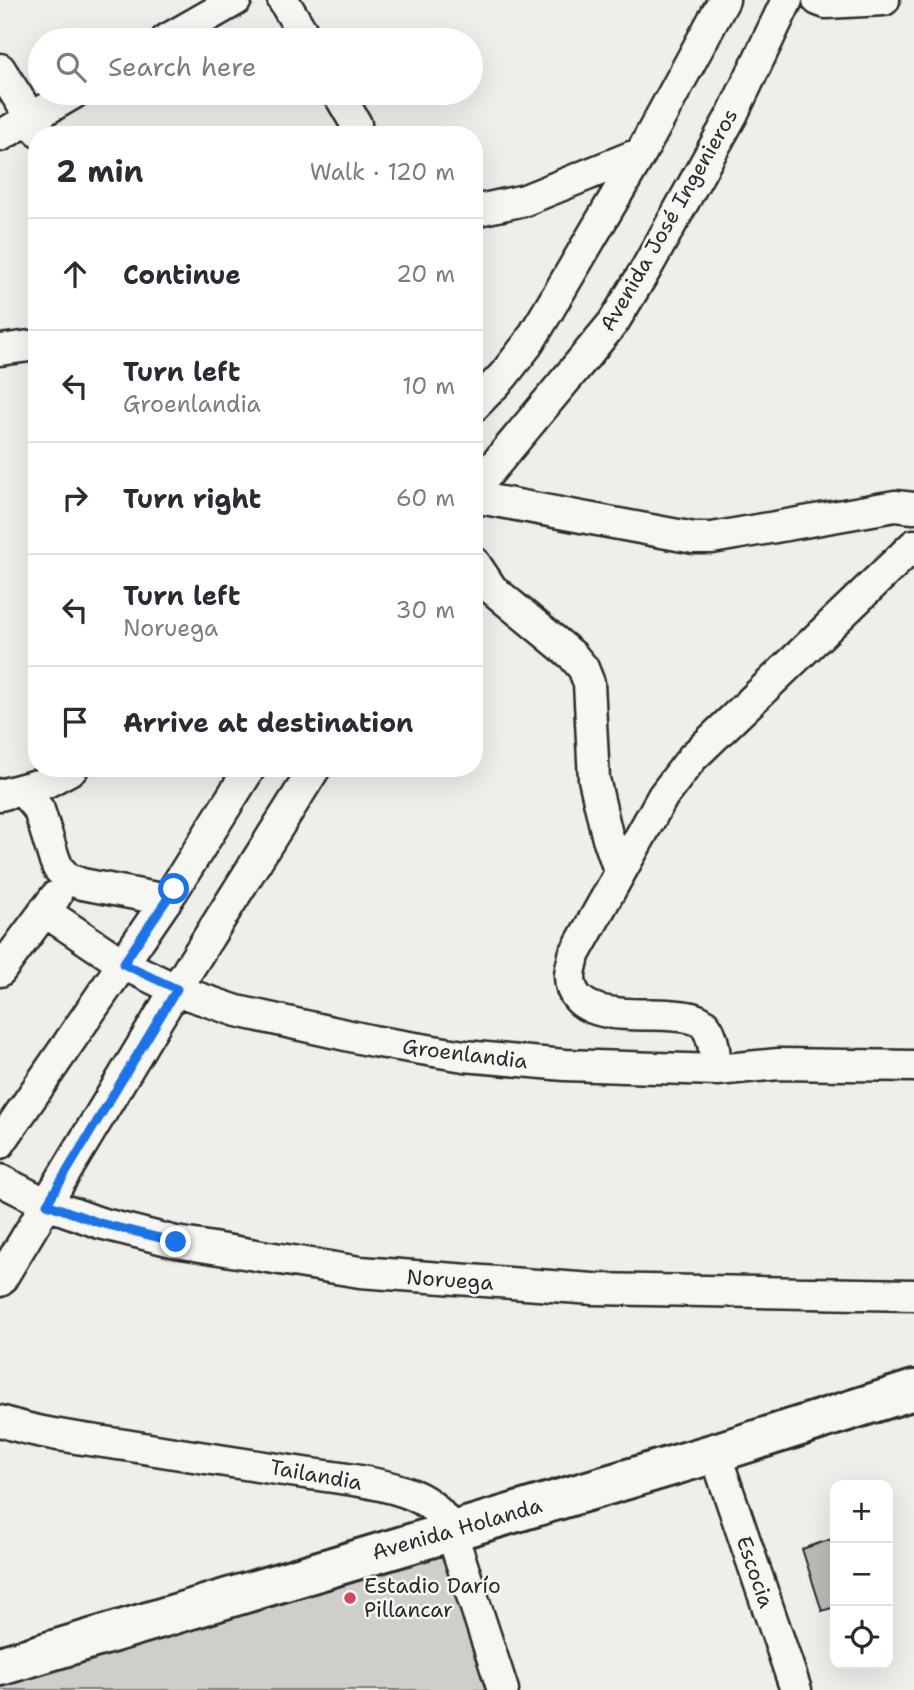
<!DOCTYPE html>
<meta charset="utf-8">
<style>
body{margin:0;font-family:"Shantell Sans",sans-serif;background:#f2f2f3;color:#2b2b33}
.controls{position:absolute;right:21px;bottom:21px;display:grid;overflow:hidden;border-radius:14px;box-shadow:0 7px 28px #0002}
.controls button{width:63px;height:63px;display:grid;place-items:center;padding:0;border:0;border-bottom:2px solid #e1e1e2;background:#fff;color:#2b2b33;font:35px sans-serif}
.stop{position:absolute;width:21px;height:21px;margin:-16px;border:5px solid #1a73e8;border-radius:50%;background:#fff}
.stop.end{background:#1a73e8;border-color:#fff;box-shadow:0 2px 7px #0008}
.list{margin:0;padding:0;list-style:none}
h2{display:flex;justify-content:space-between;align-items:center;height:91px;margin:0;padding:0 28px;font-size:30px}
h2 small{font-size:23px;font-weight:400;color:#7c7c81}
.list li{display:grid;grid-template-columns:46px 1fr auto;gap:21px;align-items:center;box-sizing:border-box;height:112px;padding:0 28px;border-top:2px solid #e1e1e2}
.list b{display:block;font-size:26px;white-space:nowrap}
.list p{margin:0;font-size:23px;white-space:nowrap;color:#7c7c81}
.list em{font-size:23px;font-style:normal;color:#7c7c81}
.icon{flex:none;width:38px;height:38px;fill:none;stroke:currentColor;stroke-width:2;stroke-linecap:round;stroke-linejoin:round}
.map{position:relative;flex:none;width:914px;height:1690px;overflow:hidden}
.search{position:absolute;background:#fff;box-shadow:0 7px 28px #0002;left:28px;top:28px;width:455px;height:77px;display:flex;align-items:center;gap:18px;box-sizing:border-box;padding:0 24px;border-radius:38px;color:#7c7c81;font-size:26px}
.panel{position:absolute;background:#fff;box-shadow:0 7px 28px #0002;left:28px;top:126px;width:455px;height:651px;border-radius:28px}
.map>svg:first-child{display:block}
</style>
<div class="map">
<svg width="914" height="1690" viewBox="0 0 914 1690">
<rect width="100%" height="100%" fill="#eeeeea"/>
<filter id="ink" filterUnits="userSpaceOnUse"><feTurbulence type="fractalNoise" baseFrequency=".0143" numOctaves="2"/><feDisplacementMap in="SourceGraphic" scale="14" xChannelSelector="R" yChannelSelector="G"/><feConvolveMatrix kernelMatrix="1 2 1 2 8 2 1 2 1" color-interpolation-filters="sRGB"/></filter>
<g filter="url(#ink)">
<path fill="#cececa" stroke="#7c7c7a" stroke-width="2" d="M451,1531L503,1690H0V1666Z"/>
<path fill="#babab7" stroke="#2b2b2b" stroke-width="2" d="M835,1538V1607L822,1611L802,1549Z"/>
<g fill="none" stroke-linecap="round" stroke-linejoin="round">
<defs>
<path id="street" d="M283,0L307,40
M818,0L826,3L884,0
M166,40L236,0
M0,69L41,134
M338,93L356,124
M0,136L74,93
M474,211L525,200L641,153
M0,350L37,345
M474,406L503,376L528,344L548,311L641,153L724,0
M474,490L613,323L646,269L732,115L787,0
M474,497L694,538H712L895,506L914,508
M474,562L492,589L572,655L583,668L589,683L594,779L607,835L620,873
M22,790L39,810L54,858L58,868L68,879L82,884L167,900
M0,795L45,783L73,768
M44,911L123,964L181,992L237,1011L373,1041L464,1056L565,1065L717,1070L779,1064L914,1066
M0,971L56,896
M717,1070C714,1055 715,1036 704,1024C695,1016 680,1016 668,1015C637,1013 570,1022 570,976C570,970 573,962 574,955L663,796L692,758L914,545
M0,1143L174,889L250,768
M0,1180L47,1204L100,1223L176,1242L360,1272L593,1289L914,1295
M0,1281L176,989L315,768
M0,1421C40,1434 83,1439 125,1445C185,1455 244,1464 304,1473C338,1478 382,1482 413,1495C430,1502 443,1515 451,1531L503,1690
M715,1453L796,1690"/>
<path id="secondary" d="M0,1666L715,1453L914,1390"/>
</defs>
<use href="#street" stroke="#2b2b2b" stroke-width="35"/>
<use href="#secondary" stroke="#2b2b2b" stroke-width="44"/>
<use href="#street" stroke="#f6f6f2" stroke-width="30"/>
<use href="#secondary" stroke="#f6f6f2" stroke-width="38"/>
</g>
</g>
<g fill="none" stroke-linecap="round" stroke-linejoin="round" filter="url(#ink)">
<path stroke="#1a73e8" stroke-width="9" d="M174,889L123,964L177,989L47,1204L100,1223L176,1242"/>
</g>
<circle fill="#d1495b" stroke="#f6f6f2" stroke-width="2.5" cx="350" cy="1598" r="7"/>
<g text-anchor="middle" stroke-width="5" stroke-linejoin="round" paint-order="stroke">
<g font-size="21" fill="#2b2b2b" stroke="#f6f6f2">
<text transform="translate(669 220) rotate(-60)" y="7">Avenida José Ingenieros</text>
<text transform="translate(465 1054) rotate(7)" y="7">Groenlandia</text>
<text transform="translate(450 1280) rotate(4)" y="7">Noruega</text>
<text transform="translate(316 1475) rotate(10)" y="7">Tailandia</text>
<text transform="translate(457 1529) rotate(-16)" y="7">Avenida Holanda</text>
<text transform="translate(755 1572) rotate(71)" y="7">Escocia</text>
</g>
<g font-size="21" fill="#2b2b2b" stroke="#f6f6f2" text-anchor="start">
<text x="364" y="1593">Estadio Darío<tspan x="364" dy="24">Pillancar</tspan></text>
</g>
</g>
</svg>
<div class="controls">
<button>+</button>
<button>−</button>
<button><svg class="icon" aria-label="locate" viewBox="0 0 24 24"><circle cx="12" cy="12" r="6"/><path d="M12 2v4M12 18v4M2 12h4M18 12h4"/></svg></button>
</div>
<div class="stop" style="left:174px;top:889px"></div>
<div class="stop end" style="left:176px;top:1242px"></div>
<div class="search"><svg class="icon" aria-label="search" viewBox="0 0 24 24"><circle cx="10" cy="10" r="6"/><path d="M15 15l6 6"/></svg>Search here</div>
<section class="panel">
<h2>2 min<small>Walk · 120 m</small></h2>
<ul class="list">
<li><svg class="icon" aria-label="ahead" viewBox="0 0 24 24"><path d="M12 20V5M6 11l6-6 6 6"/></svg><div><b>Continue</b></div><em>20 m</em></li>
<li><svg class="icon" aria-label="left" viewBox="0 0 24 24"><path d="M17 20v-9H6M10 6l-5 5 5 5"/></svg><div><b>Turn left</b><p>Groenlandia</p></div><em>10 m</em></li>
<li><svg class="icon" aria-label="right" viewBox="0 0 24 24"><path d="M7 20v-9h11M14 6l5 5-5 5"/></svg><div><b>Turn right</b></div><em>60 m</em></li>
<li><svg class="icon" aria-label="left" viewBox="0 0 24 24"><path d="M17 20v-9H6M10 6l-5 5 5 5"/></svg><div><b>Turn left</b><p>Noruega</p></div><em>30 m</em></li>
<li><svg class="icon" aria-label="arrive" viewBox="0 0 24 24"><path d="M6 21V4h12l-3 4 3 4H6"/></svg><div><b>Arrive at destination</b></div></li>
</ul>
</section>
</div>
